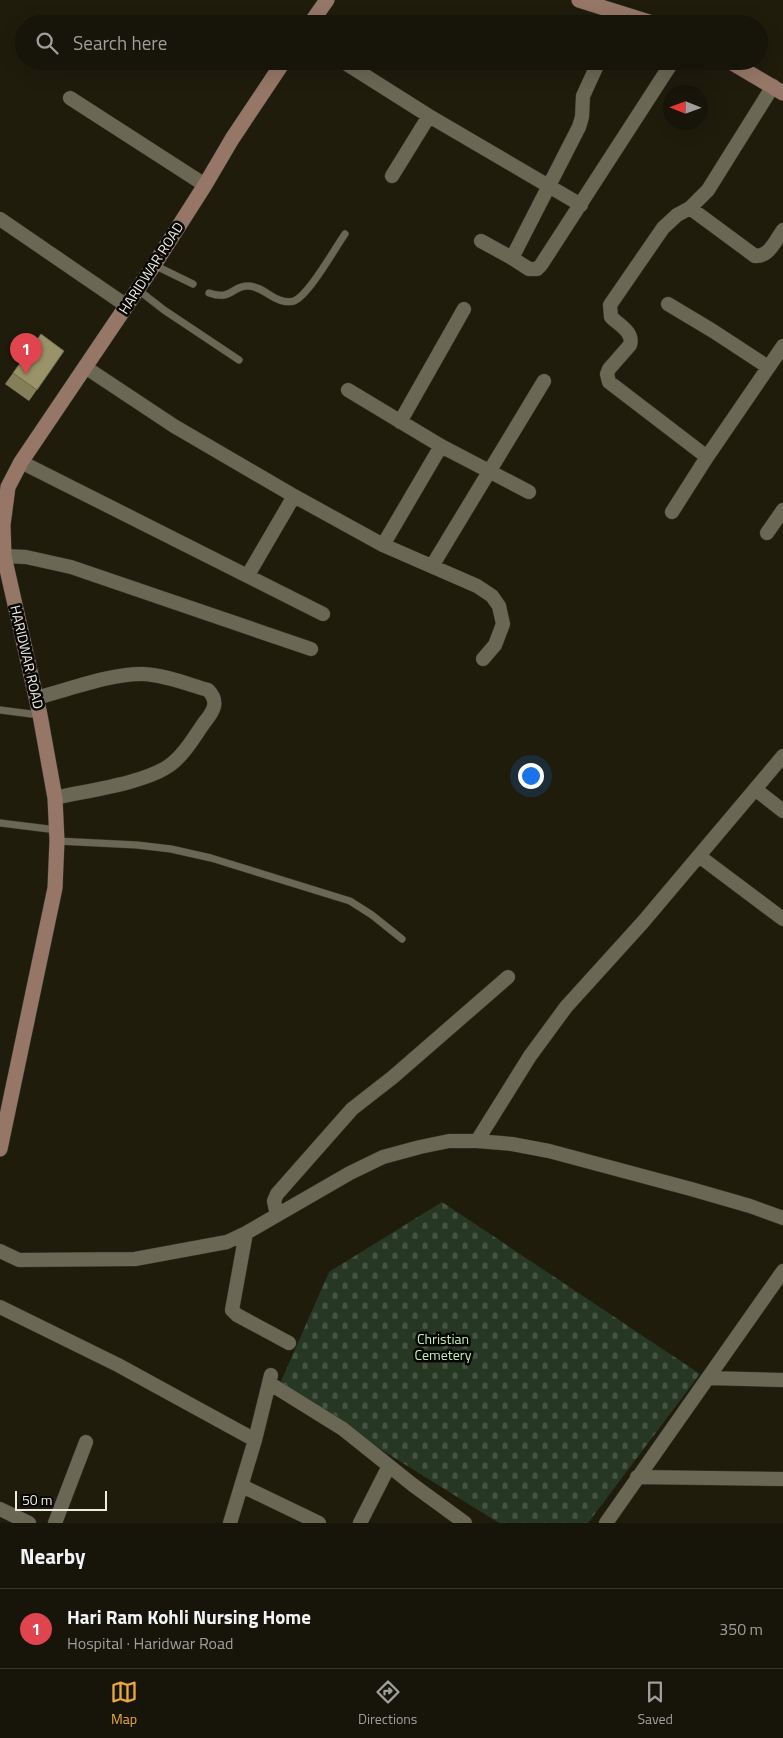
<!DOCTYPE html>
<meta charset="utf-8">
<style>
body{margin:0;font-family:"Titillium Web",sans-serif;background:#201e12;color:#f1f3f6}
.compass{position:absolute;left:663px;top:85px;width:45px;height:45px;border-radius:50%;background:#171509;box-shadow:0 5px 20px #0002;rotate:271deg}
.scale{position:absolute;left:15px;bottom:12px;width:92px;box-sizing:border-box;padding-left:5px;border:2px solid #edece1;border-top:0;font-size:14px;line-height:18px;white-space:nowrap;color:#edece1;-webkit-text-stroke:4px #080703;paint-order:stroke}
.you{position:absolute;left:530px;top:775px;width:18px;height:18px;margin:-12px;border:4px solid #fff;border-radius:50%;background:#1a73e8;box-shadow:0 0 0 8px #1a73e833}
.badge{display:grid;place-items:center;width:32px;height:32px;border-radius:50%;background:#eba939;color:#fff;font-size:16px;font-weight:700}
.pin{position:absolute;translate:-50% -41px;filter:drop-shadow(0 1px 2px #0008)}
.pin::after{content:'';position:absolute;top:26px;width:18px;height:15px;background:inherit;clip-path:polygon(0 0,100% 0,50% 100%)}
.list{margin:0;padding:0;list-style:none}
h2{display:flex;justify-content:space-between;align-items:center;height:65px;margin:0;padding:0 20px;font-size:21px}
h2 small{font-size:16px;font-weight:400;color:#9e9f9c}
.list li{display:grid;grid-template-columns:32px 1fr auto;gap:15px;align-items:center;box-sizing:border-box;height:80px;padding:0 20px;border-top:1px solid #36342a}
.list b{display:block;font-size:19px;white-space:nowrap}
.list p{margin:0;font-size:16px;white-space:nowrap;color:#9e9f9c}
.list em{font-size:16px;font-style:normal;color:#9e9f9c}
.icon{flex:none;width:28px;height:28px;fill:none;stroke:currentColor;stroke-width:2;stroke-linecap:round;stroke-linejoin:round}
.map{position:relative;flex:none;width:783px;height:1523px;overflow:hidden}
.search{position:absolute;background:#171509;box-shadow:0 5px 20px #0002;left:15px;right:15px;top:15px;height:55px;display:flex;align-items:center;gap:12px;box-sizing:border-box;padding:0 18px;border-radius:28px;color:#9e9f9c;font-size:19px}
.sheet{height:145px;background:#171509}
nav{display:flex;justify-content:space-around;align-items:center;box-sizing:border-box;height:70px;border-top:1px solid #36342a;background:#171509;font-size:14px;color:#9e9f9c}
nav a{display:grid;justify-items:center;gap:2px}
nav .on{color:#eba939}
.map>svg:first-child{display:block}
</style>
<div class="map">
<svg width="783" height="1523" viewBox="0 0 783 1523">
<defs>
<pattern id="cemetery-stones" width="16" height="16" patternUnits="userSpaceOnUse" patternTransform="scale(1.25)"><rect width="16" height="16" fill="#263723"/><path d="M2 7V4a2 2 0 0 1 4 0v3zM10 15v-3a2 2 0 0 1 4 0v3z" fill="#465443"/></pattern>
</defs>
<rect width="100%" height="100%" fill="#1f1c0c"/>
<path fill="url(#cemetery-stones)" d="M442,1202L700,1374L588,1523H499L279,1386L329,1272Z"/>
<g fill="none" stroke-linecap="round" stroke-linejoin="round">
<defs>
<path id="lane" d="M154,265L193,284
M137,289L164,310L239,360
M209,293C232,301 231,286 248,286C262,286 271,299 283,301C285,302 292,302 294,301C309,295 335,248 345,234
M0,710L39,715
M0,823L57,830
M57,841L137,845L171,849L211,858L350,901L372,915L402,939"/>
<path id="street" d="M342,61L429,116L581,205
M70,98L205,185
M392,176L429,116
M690,208L755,256C769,257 775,241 783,230
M0,219L127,306
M481,241L512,258L529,269H537L541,265L673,61
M512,258L579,127L582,117L583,96L599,61
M668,304L713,331L768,367
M85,367L174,426L294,496L383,545L477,586L492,596L499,606L503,624L495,645L483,659
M348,390L441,446L529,492
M400,422L464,309
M707,457L609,382L607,374L609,369L630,345C634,332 619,325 611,317L610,305L663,228L677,215L690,208L708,190L773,86
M21,462L323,614
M672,512L707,457L783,346
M767,533L783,510
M383,545L441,446
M4,556L26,557L71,567L311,649
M432,566L544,381
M248,575L294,496
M36,698C68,690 112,673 143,674C165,675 187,684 208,690C220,702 213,712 204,723C194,737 184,755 170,765C146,783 85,791 55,798
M755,789L783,811
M699,856L783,919
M477,1141L530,1056L566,1007L643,922L783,756
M277,1215L274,1201L277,1194L352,1109L393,1077L508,977
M246,1233L232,1310L237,1315L289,1343
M0,1251L19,1260L135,1259L227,1242L246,1233L350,1173L383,1157L420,1147L449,1141H477L512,1144L549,1151L691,1189L750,1206L783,1218
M0,1307L118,1365L255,1440
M708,1378L783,1380
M269,1383L343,1429L413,1485L465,1523
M637,1477L783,1479
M242,1486L319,1523
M0,1509L29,1523
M55,1523L86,1442
M230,1523L255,1440L271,1375
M360,1523L389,1466
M606,1523L783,1271"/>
<path id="secondary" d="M579,0L655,24
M310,24L327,0
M729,61L783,93
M0,1149L55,888L57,841L55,798L40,715L4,556L3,525L8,487L21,462L154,265L205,185L232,139L284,61"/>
</defs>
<use href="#lane" stroke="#37352d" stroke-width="8"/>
<use href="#street" stroke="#37352d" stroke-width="15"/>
<use href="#secondary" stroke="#37352d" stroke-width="16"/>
<use href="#lane" stroke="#6a6755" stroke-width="7"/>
<use href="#street" stroke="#6a6755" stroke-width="14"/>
<use href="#secondary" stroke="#967767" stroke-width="15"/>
</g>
<path fill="#847e59" d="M41,334L64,351L29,401L5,384Z"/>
<path fill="#9a9268" stroke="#6c6649" d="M41,334L64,351L37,390L13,373Z"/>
<g text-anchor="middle" stroke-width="5" stroke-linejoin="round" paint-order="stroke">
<g font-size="14" fill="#edece1" stroke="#080703">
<text transform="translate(151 268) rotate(-57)" y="5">HARIDWAR ROAD</text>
<text transform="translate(27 657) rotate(77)" y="5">HARIDWAR ROAD</text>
</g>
<g font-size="14" fill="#bfefb7" stroke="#080703">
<text x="443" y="1344">Christian<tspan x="443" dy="16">Cemetery</tspan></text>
</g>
</g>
</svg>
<svg class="compass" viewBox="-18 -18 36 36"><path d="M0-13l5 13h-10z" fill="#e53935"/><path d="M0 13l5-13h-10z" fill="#9e9f9c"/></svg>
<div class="scale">50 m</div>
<div class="you"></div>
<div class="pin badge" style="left:26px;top:374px;background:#e0444e">1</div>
<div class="search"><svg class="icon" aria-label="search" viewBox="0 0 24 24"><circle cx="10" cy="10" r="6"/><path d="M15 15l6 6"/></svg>Search here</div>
</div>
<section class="sheet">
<h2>Nearby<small></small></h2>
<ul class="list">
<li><span class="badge" style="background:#e0444e">1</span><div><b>Hari Ram Kohli Nursing Home</b><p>Hospital · Haridwar Road</p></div><em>350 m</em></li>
</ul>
</section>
<nav>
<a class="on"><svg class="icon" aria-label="map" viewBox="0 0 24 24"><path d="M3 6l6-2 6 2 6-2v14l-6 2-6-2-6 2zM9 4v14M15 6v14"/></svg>Map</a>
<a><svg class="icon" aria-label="directions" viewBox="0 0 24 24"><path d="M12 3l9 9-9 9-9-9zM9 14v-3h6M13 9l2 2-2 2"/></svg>Directions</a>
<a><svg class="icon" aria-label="saved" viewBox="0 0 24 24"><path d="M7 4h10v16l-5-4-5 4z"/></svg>Saved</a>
</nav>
